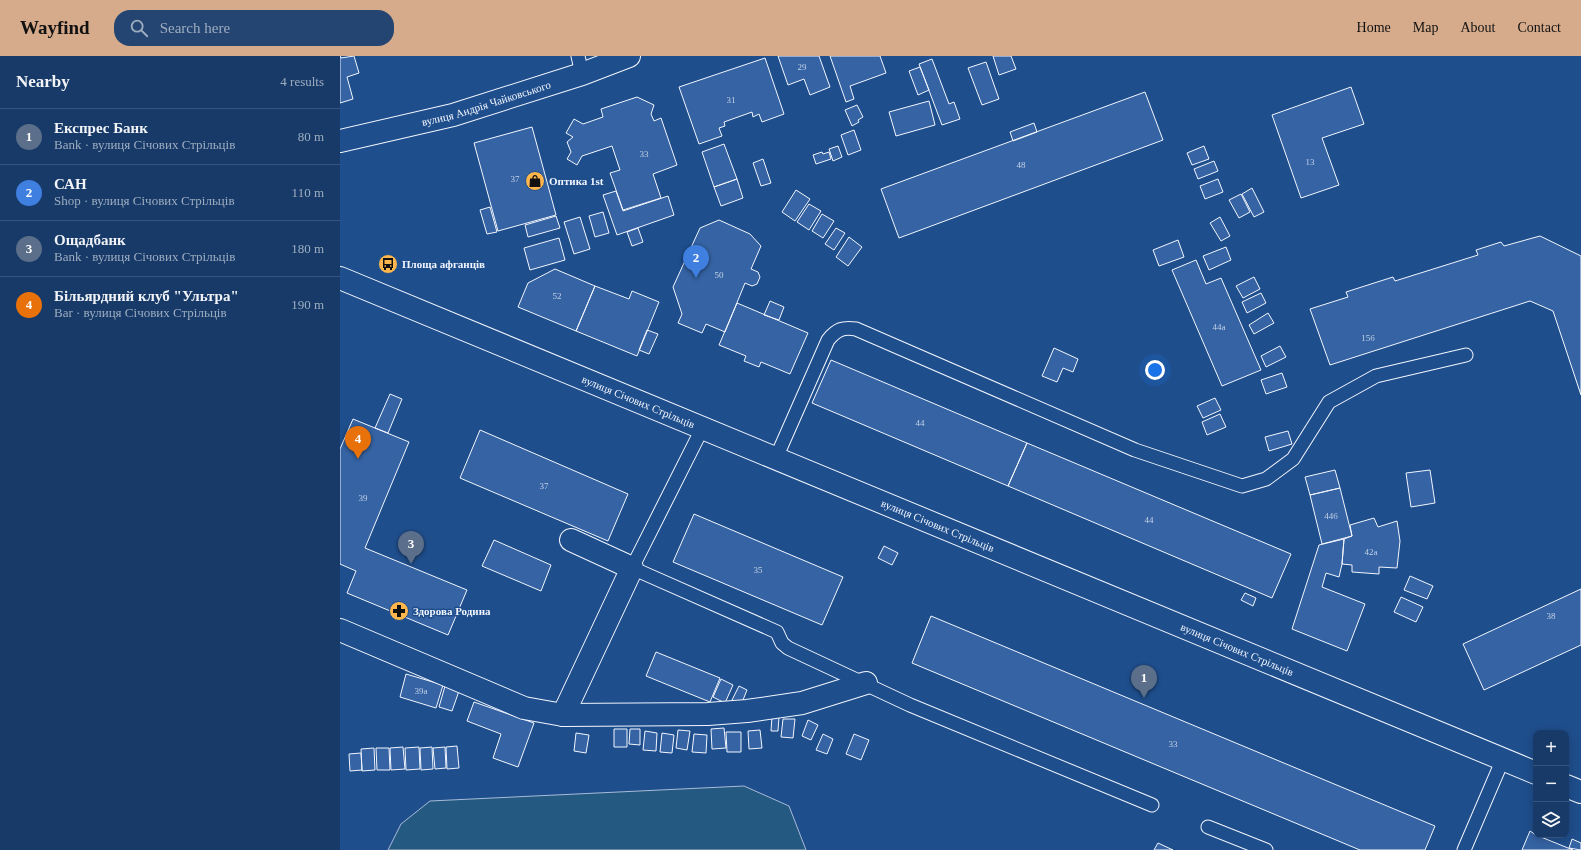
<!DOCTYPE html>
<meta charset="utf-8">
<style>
body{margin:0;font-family:Georgia,serif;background:#244571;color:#f1f3f6}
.controls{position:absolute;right:12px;bottom:12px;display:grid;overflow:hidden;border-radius:8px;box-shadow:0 2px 10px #0003}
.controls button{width:36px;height:36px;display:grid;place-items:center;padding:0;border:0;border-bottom:1px solid #36547d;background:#173a69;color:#f1f3f6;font:20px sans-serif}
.you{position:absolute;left:815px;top:314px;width:14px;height:14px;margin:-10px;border:3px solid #fff;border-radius:50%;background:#1a73e8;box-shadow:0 0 0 6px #1a73e833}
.badge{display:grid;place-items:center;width:26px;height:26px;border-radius:50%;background:#d6ab8b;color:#fff;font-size:13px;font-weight:700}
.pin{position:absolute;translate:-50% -33px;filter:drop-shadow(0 1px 2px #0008)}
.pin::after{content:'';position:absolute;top:21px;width:14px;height:12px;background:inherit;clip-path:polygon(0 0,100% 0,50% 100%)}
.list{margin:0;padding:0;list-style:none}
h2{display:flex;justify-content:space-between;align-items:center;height:52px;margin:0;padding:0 16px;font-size:17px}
h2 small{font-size:13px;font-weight:400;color:#9eadc0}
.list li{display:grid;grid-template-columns:26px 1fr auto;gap:12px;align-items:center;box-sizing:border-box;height:56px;padding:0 16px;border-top:1px solid #36547d}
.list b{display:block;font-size:15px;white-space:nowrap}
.list p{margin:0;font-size:13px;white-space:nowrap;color:#9eadc0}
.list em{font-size:13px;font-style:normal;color:#9eadc0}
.icon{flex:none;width:22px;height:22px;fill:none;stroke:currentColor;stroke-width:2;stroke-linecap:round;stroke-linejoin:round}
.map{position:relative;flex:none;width:1241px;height:794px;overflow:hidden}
header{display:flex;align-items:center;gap:24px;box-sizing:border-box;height:56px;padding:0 20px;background:#d6ab8b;color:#111}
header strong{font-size:19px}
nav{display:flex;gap:22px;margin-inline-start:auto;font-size:14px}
.search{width:280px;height:36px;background:#244571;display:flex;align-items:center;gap:10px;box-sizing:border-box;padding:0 14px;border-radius:16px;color:#9eadc0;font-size:15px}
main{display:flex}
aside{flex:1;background:#173a69}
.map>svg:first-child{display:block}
</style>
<header>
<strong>Wayfind</strong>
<div class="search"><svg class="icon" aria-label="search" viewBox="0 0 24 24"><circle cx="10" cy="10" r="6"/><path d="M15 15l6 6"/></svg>Search here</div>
<nav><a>Home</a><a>Map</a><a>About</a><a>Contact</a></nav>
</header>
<main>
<aside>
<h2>Nearby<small>4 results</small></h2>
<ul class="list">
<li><span class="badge" style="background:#5c6f8a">1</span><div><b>Експрес Банк</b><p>Bank · вулиця Січових Стрільців</p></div><em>80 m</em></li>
<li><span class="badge" style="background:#3f7fe0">2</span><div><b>САН</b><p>Shop · вулиця Січових Стрільців</p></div><em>110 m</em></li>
<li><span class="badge" style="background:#5c6f8a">3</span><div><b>Ощадбанк</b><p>Bank · вулиця Січових Стрільців</p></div><em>180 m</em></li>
<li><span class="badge" style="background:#e8710a">4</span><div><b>Більярдний клуб &quot;Ультра&quot;</b><p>Bar · вулиця Січових Стрільців</p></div><em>190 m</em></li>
</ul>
</aside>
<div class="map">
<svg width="1241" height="794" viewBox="0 0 1241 794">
<rect width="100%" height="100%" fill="#1f4e8c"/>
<path fill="#245a82" stroke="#a8bbd7" d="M404,730L449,750L466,794H48L61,768L90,745Z"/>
<path fill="#3563a3" stroke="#f2f6ff" d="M0,0L1,2L14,0L19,17L7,21L13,43L0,47Z
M438,0H479L490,31L470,39L464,23L448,29Z
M490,0H540L546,17L510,30L514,43L506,46Z
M653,0H671L676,13L659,19Z
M425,2L444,58L422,66L419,58L413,61L412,56L384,66L385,70L379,72L382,80L359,88L339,31Z
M592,3L609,48L614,46L620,63L602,69L579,8Z
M646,6L659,43L642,49L628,12Z
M580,11L589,34L578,39L569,15Z
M1011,31L1024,68L982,82L999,129L961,142L932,59Z
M805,36L823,84L559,182L541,133Z
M297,41L314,49L311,58L314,65L321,62L337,109L313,118L321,142L283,154L270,117L280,114L272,90L242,100L237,109L227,103L231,96L227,86L233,81L226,77L234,63L243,68L263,61L261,53Z
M589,45L595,69L556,80L549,56Z
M517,49L523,61L518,64L519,66L512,70L505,54Z
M694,67L697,76L673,85L670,76Z
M192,71L216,159L158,175L134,87Z
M514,74L521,94L508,99L501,79Z
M384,88L397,123L374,131L362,96Z
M498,90L502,101L493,105L489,93Z
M864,90L869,103L852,109L847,97Z
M482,96L483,98L489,96L491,103L476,108L473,99Z
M423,103L431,127L421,130L413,107Z
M874,105L878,115L858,123L854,113Z
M397,123L403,142L381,150L374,131Z
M878,123L883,136L865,143L860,130Z
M912,132L924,156L914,161L902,138Z
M456,134L470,143L455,165L442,156Z
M276,135L283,155L328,140L334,159L277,179L263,139Z
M901,138L910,156L899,162L889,144Z
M469,148L481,155L469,174L457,166Z
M150,151L157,176L147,178L140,154Z
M263,156L269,177L255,181L249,160Z
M482,158L494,165L483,182L472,175Z
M216,160L220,172L188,181L185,169Z
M240,161L250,193L234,198L224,166Z
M880,161L890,180L881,185L870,167Z
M379,164L410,178L421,190L411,213L418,216L420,221L417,228L412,230L405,227L385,276L366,268L362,277L338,267L342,258L333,231L360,172Z
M298,172L303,186L292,190L287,176Z
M496,172L505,177L494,194L485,188Z
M1200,180L1241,200V339L1213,255L1190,245L990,309L970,253L1008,241L1006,236L1053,221L1055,225L1138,199L1136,194L1161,186L1164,190Z
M509,181L522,191L508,210L496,201Z
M219,182L225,204L190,214L184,192Z
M838,184L844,201L819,210L813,194Z
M886,191L891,204L869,214L863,200Z
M856,204L866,228L881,222L921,314L882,330L832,214Z
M215,213L255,230L236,275L178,251L188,227Z
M914,221L920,233L903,242L896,230Z
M255,230L289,243L292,235L319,246L297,300L236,275Z
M921,237L926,247L907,257L902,246Z
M430,245L444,251L439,264L424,259Z
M397,247L468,277L450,318L421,306L419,311L404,305L406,300L379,289Z
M928,257L934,267L914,278L909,269Z
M307,274L318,278L309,298L299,294Z
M940,290L946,301L926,311L921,300Z
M714,292L738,303L733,316L723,312L717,326L702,320Z
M491,304L687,387L668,430L472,347Z
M942,317L947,331L926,338L921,324Z
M50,338L62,343L48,377L35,372Z
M875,342L881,354L863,362L857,350Z
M880,358L886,371L867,379L862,366Z
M13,363L69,386L25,492L127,534L108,579L7,537L16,515L0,508V393Z
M140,374L288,438L268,485L120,422Z
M948,375L952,388L929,395L925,381Z
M687,387L951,498L932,542L668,430Z
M995,414L1000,432L970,439L965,421Z
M1090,414L1095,447L1071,451L1066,417Z
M1000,432L1012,480L982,488L970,439Z
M354,458L503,521L482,569L333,506Z
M1034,462L1038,471L1057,465L1060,485L1057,512L1039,511V518L1012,516V509L1002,508L1004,483L1012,480L1010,469Z
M1004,483L1002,508L999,521L986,517L982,531L1025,548L1007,595L952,573L979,489Z
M154,484L211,509L201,535L142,510Z
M544,490L558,497L552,509L538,502Z
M1070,520L1093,530L1087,543L1064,534Z
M1241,533V589L1144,634L1123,588Z
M905,537L916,542L913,550L901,544Z
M1061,541L1083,551L1076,566L1054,556Z
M591,560L1095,770L1085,794H1020L572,607Z
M316,596L380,622L370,646L306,620Z
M66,618L103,629L96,652L60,641Z
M381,623L393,629L385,647L373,641Z
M105,630L119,635L112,655L99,651Z
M399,630L407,634L401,649L392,644Z
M134,646L194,667L178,711L153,702L161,678L127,665Z
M432,660L439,661L438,675H431Z
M443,663H455L453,682L441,681Z
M468,664L478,669L471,684L462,680Z
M384,672L386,692L372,693L371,673Z
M274,673H287V691H274Z
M290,673H300V689L289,688Z
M338,674L350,675L347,694L336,692Z
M420,674L422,692L409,693L408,675Z
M305,675L317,677L316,695L303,694Z
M386,676H401V696H387Z
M236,677L249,679L246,697L234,695Z
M322,677L334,679L332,697L320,696Z
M354,678L367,679L366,697L352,696Z
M483,678L493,683L487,698L476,694Z
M514,678L529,684L521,704L506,698Z
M117,690L119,712L107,713L106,691Z
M63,691L65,713L51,714L50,692Z
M79,691L80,713L66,714L65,692Z
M92,691L93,713L81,714L80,692Z
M105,691L106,712L95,713L93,692Z
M34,692L35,714L22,715L21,693Z
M36,692H49L50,714H37Z
M21,697L22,714L10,715L9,698Z
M1190,775L1196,779L1233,794H1182Z
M1232,783L1241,787V794L1229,792Z
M818,787L833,794H814Z"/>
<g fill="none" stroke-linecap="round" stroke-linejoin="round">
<defs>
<path id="service" d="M238,0L242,18
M363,371L292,512L437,576L442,587L448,592L570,649L812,749
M436,402L488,284C497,273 503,271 516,273L795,394L902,430L926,423L953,403L989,346L1036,320L1126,299
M868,771L926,794
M1124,794L1163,703"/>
<g id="minor">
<path id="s1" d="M0,85L113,59L242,18L289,0"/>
<path d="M0,574L184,652L223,659L368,658L407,655L462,647L526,627"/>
<path d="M223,659L292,512L231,484"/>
</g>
<g id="tertiary">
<path id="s2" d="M0,222L1196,717"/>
<path d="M1226,730L1241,736"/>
</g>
</defs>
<use href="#service" stroke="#f2f6ff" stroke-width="15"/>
<use href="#minor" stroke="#f2f6ff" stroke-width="24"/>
<use href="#tertiary" stroke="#f2f6ff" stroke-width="24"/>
<use href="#service" stroke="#1f4e8c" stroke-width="13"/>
<use href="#minor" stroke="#1f4e8c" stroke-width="22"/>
<use href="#tertiary" stroke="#1f4e8c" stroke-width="22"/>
</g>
<defs>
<symbol id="shop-disc" viewBox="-11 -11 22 22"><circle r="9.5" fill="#ffb74d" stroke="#1f4e8c"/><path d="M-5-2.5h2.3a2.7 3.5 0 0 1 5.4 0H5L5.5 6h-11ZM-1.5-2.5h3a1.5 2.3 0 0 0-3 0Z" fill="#111"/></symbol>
<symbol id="bus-disc" viewBox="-11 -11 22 22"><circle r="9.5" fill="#ffb74d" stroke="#1f4e8c"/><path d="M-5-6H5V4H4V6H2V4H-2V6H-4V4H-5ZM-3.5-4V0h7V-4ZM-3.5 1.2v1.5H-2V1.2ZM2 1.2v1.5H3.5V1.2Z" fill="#111"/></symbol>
<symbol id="pharmacy-disc" viewBox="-11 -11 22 22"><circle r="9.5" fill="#ffb74d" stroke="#1f4e8c"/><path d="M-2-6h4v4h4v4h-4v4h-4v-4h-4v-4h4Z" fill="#111"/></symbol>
</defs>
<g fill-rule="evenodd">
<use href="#shop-disc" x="184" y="114" width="22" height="22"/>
<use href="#bus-disc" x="37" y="197" width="22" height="22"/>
<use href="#pharmacy-disc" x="48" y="544" width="22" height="22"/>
</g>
<g text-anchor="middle" stroke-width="3" stroke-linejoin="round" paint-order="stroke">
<g font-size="9" fill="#c3d1e8">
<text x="462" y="14">29</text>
<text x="391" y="47">31</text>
<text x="304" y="101">33</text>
<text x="970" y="109">13</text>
<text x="681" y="112">48</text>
<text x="175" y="126">37</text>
<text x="379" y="222">50</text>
<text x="217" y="243">52</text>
<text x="879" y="274">44а</text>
<text x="1028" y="285">15б</text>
<text x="580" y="370">44</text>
<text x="204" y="433">37</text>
<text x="23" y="445">39</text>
<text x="991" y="463">44б</text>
<text x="809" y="467">44</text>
<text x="1031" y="499">42а</text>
<text x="418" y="517">35</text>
<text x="1211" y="563">38</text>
<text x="81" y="638">39а</text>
<text x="833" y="691">33</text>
</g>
<g font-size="11" fill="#f2f6ff" stroke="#1f4e8c">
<text dy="4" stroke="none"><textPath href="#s1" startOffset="151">вулиця Андрія Чайковського</textPath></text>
<text dy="4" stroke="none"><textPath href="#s2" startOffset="323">вулиця Січових Стрільців</textPath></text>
<text dy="4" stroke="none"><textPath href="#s2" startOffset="647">вулиця Січових Стрільців</textPath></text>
<text dy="4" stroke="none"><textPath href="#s2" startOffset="971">вулиця Січових Стрільців</textPath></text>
</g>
<g font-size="11" font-weight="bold" fill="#f2f6ff" stroke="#1f4e8c" text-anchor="start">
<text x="209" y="129">Оптика 1st</text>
<text x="62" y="212">Площа афганців</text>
<text x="73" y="559">Здорова Родина</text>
</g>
</g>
</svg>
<div class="controls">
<button>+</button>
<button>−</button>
<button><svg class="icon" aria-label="layers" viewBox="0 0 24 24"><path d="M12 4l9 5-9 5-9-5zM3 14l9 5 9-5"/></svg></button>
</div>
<div class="you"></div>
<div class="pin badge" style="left:804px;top:642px;background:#5c6f8a">1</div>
<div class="pin badge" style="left:356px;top:222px;background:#3f7fe0">2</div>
<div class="pin badge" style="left:71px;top:508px;background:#5c6f8a">3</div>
<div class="pin badge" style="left:18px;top:403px;background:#e8710a">4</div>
</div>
</main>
